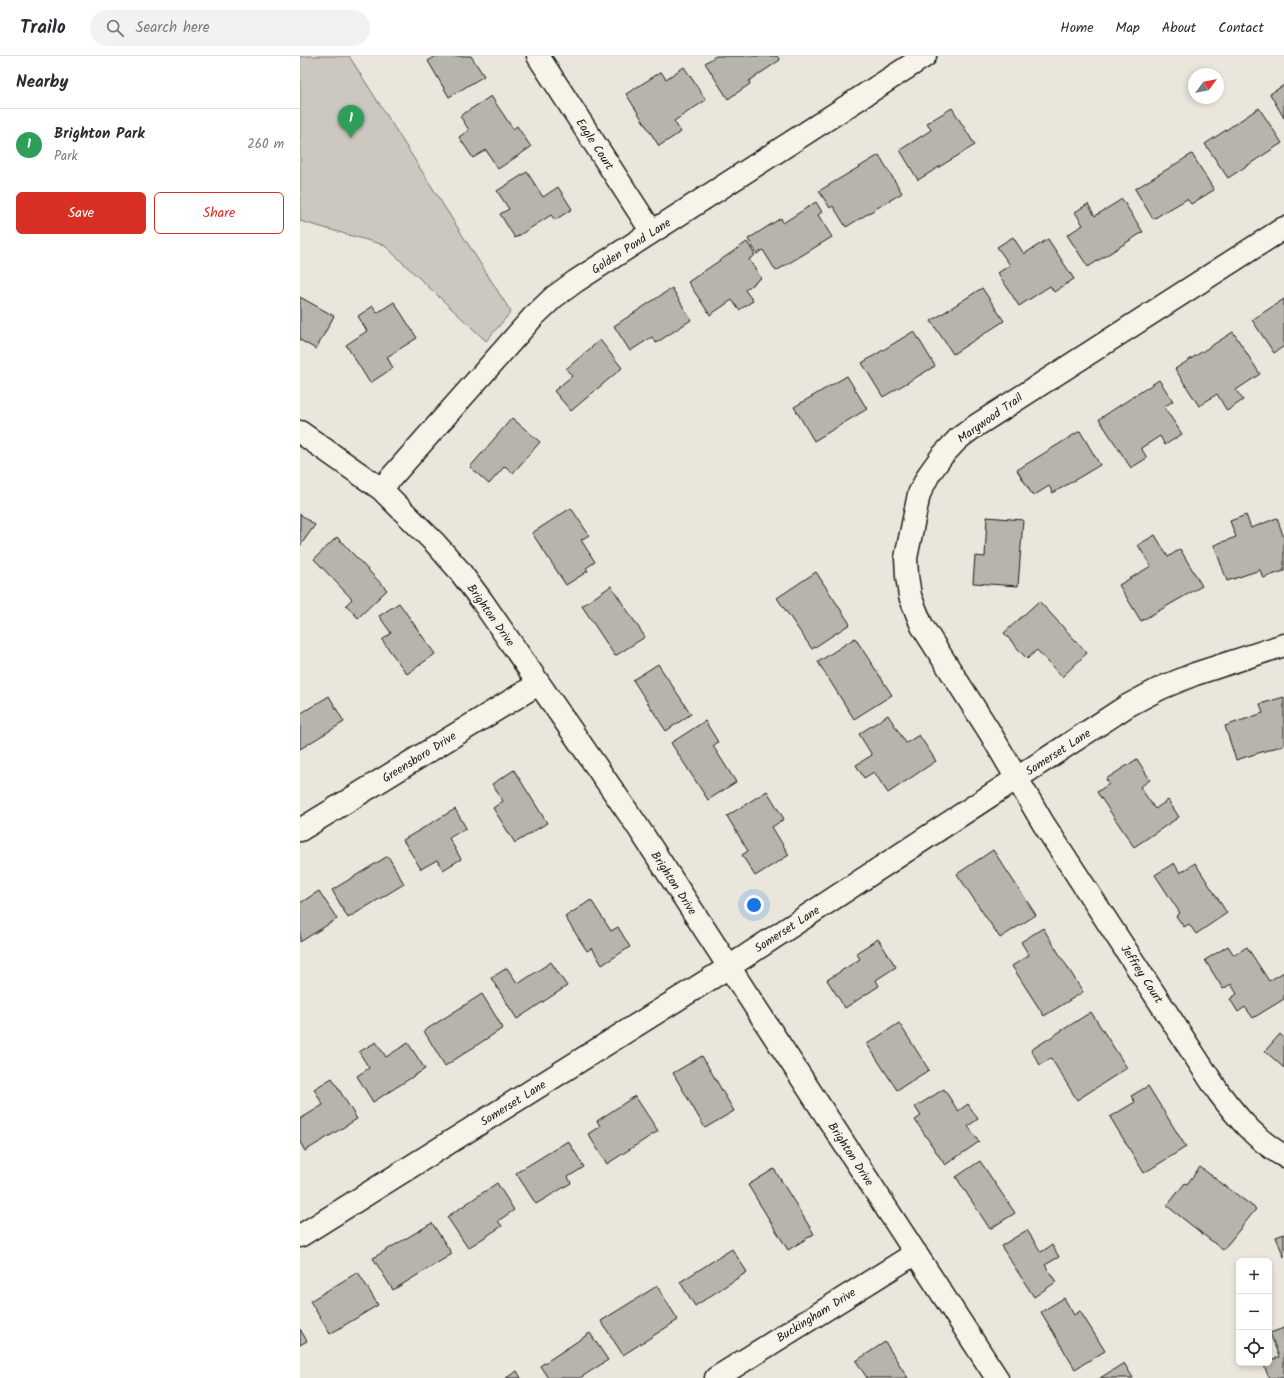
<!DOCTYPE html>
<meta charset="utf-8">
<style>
body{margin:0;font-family:Kalam,sans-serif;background:#f2f2f3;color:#2b2b33}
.controls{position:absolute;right:12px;bottom:12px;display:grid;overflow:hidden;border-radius:6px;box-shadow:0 2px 6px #0003}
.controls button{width:36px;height:36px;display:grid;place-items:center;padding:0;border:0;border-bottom:1px solid #e1e1e2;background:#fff;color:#2b2b33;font:20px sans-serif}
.compass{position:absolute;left:888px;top:12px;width:36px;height:36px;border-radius:50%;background:#fff;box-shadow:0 2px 6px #0003;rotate:58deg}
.you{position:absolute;left:454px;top:849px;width:14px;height:14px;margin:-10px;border:3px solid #fff;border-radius:50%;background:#1a73e8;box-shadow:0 0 0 6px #1a73e833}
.badge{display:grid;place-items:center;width:26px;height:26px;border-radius:50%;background:#d93025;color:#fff;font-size:13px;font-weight:700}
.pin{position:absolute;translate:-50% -33px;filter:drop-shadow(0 1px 2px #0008)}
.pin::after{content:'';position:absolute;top:21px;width:14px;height:12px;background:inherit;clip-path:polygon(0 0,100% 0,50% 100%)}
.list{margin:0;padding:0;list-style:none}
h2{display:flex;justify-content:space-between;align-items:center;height:52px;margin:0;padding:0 16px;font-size:17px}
h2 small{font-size:13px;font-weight:400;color:#7c7c81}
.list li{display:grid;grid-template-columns:26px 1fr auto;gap:12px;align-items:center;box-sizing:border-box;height:72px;padding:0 16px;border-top:1px solid #e1e1e2}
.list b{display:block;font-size:15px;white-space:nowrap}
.list p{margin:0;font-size:13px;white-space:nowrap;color:#7c7c81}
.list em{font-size:13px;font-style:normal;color:#7c7c81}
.actions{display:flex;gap:8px;padding:12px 16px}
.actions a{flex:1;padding:9px 0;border:1px solid #d93025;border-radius:6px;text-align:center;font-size:14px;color:#d93025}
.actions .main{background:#d93025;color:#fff}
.icon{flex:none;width:22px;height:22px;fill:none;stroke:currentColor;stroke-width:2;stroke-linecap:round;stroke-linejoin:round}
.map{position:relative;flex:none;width:984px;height:1322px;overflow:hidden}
header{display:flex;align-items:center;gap:24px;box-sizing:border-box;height:56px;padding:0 20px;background:#fff;border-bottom:1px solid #e1e1e2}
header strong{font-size:19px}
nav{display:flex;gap:22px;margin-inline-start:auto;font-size:14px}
.search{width:280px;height:36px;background:#f2f2f3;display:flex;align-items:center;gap:10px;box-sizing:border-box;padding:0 14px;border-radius:22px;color:#7c7c81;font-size:15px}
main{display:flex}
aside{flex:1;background:#fff}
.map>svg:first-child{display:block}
</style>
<header>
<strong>Trailo</strong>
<div class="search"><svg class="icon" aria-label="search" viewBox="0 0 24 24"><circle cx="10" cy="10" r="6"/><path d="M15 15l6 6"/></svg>Search here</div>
<nav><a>Home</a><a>Map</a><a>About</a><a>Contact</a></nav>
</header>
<main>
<aside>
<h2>Nearby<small></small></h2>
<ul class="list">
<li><span class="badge" style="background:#2e9e5b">1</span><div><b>Brighton Park</b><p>Park</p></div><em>260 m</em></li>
</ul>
<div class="actions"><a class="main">Save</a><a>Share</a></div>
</aside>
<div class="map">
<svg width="984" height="1322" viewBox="0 0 984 1322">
<rect width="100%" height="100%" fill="#eae6dc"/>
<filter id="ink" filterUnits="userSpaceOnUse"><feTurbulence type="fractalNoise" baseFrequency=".025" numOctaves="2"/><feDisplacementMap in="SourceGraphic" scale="8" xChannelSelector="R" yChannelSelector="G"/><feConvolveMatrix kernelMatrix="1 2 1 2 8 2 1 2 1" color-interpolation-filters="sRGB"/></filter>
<g filter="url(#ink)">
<path fill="#ccc8c0" stroke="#74726e" d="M0,0H49L211,256L186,285L84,189L0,165Z"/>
<path fill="#b6b4ac" stroke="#1c1c1c" d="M136,0H171L184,20L149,41L128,5Z
M416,0H477L480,4L449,25L450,28L428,43L405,7Z
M384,11L406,44L374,65L381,76L359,90L326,38L361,16L366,23Z
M984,29V62L970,38Z
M191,40L213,73L217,70L231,91L198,113L186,94L173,102L159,81L169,74L160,60Z
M652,52L675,89L618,124L600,94L631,74L627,67Z
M959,52L982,87L928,122L905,88Z
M892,98L914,134L891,148L887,143L853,163L835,133Z
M579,99L602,137L546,171L533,150L530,152L519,135Z
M227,116L243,141L258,131L272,153L255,164L251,159L215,182L200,158L209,153L197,135Z
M822,143L843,176L788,211L767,179L783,169L775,156L788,148L795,160Z
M516,146L522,156L518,159L532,181L476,215L463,194L457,198L448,183L481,162L483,167Z
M713,181L724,198L748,183L774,223L754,236L750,230L719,250L698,217L710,209L697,191Z
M447,186L455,199L449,203L461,222L445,234L453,245L439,254L432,244L410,259L388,226Z
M372,232L391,264L356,287L352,281L330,295L314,270Z
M682,232L704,265L653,298L631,265Z
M0,241L34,260L16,293L0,284Z
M984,243V290L974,297L952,264Z
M94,246L117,282L87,301L93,312L70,327L46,289L67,275L58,260L73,250L77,257Z
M614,275L635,310L583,341L562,307Z
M933,276L960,318L936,334L943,344L927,355L917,338L899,350L875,313Z
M300,284L322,312L271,355L254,335L272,320L266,313Z
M547,320L567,353L514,385L494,351Z
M859,324L873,345L864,351L882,378L865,389L860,380L841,392L847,402L831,412L799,363Z
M212,362L240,386L213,417L205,410L189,428L170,411Z
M780,375L800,409L753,437L749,430L733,440L717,414Z
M271,452L289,479L281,484L295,506L286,512L288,515L266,529L232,477Z
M0,458L15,469L0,490Z
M946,459L951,472L977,462L984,482V515L963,522L960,514L927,525L914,489L936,481L930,465Z
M687,461L723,464L718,530L673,527L675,500L685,501Z
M855,479L868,501L880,493L902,530L841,565L819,529L851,510L838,489Z
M37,481L87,534L58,562L46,549L52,543L14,503Z
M516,516L550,568L512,593L477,542Z
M311,530L345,581L315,600L282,550Z
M739,545L787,597L762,621L737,594L727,603L704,577Z
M99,547L135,598L107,618L82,584L91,577L79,560Z
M555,582L592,639L554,663L518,606Z
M358,608L391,658L366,675L333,624Z
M29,640L44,666L0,693V658Z
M984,641V689L936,704L925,670L963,657L960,648Z
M588,659L606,687L619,679L636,705L588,737L574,716L564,722L556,709L572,699L559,678Z
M405,665L418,686L413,690L436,726L408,744L371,687Z
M837,703L850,724L840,731L855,753L868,744L879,761L834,791L797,736L809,728L806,723Z
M214,714L247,767L215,787L193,752L203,745L192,728Z
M467,735L484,763L472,771L489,799L455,820L442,799L448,795L427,760Z
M155,753L166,772L149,782L161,803L143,814L137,804L121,813L103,784Z
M693,794L736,859L700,882L657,818Z
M88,800L104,828L48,862L32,834Z
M874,807L880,817L895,807L927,857L896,878L889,868L884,871L876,860L880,857L855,819Z
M19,835L37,863L0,886V847Z
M291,844L311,875L318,871L330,891L302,909L292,892L287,895L265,861Z
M743,872L783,936L744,960L712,910L729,899L721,886Z
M578,883L596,911L576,924L579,930L545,952L527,924L560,903L556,897Z
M928,890L934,899L947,891L969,925L984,916V943L953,962L945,951L938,956L930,943L937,938L931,928L923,933L905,904Z
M251,906L267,930L217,963L191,922L207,912L218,928Z
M182,938L203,972L145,1010L124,975Z
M791,956L827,1012L777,1044L751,1002L740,1009L731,994Z
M599,967L629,1014L597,1034L567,988Z
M980,978L984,982V1012L965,995Z
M76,986L86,1001L108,987L125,1013L73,1046L57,1020L69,1012L59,996Z
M402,1000L434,1055L405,1072L373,1017Z
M32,1022L57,1063L5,1095L0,1086V1063L23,1049L14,1033Z
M848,1030L886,1091L844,1117L810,1061L835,1046L831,1040Z
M644,1033L658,1055L668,1048L678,1063L668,1070L679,1086L645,1109L615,1064L621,1060L615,1051Z
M335,1040L358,1075L307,1108L288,1078L300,1070L297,1065Z
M268,1085L284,1111L268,1121L271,1127L236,1148L216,1117Z
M680,1105L715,1157L690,1173L656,1121Z
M900,1111L956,1153L923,1194L867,1150L885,1127L887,1128Z
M474,1113L514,1178L488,1194L448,1129Z
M197,1127L214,1154L198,1165L202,1170L168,1192L147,1161Z
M132,1167L152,1198L93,1234L73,1202Z
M727,1174L741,1196L752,1189L759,1201L745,1209L756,1226L734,1241L701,1190Z
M984,1178V1201L976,1181Z
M432,1193L447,1216L395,1250L380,1226Z
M58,1216L78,1249L30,1278L10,1245Z
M357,1230L378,1264L323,1299L301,1265Z
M764,1242L774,1259L780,1255L805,1295L775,1313L741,1256Z
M984,1272V1322H969L963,1307H969V1305L979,1301L970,1277Z
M0,1273L7,1285L0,1289Z
M290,1277L308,1304L280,1322H248L240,1310Z
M585,1286L608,1322H567L556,1305Z
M824,1307L833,1322H800Z
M217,1315L221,1322H206Z"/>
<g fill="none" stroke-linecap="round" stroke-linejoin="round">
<defs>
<path id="street" d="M238,0L352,176
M984,172L674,371L658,383L642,400L629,418L619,438L606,502L607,520L610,540L622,570L689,675L743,767L919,1037C937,1061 957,1085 984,1100
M0,376L81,433L135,487L158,513L182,545L336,768L697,1322
M81,433L233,261L254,241L276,225L625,0
M0,774L238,628
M0,1180L429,911L827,650L861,632L895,618L984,589
M416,1322L616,1197"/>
</defs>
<use href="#street" stroke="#1c1c1c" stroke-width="25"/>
<use href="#street" stroke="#f7f3e8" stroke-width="22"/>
</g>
</g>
<g text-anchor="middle" stroke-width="4" stroke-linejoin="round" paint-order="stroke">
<g font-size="12" fill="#1c1c1c" stroke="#f7f3e8">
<text transform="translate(295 88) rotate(57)" y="4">Eagle Court</text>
<text transform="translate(331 190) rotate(-33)" y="4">Golden Pond Lane</text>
<text transform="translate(690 362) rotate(-35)" y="4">Marywood Trail</text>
<text transform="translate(191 559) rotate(55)" y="4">Brighton Drive</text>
<text transform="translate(758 696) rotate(-33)" y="4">Somerset Lane</text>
<text transform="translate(119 701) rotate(-32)" y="4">Greensboro Drive</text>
<text transform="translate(374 827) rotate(57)" y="4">Brighton Drive</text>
<text transform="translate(487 873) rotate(-33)" y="4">Somerset Lane</text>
<text transform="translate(842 918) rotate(57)" y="4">Jeffrey Court</text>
<text transform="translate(213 1047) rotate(-32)" y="4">Somerset Lane</text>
<text transform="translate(551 1098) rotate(57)" y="4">Brighton Drive</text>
<text transform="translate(516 1259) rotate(-32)" y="4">Buckingham Drive</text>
</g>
</g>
</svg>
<div class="controls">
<button>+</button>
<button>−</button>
<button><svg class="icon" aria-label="locate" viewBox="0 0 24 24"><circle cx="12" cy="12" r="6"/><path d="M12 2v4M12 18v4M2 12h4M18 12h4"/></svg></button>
</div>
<svg class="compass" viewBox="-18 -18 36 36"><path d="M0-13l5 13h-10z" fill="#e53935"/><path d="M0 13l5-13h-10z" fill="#7c7c81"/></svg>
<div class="you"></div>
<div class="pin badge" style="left:51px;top:82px;background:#2e9e5b">1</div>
</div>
</main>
